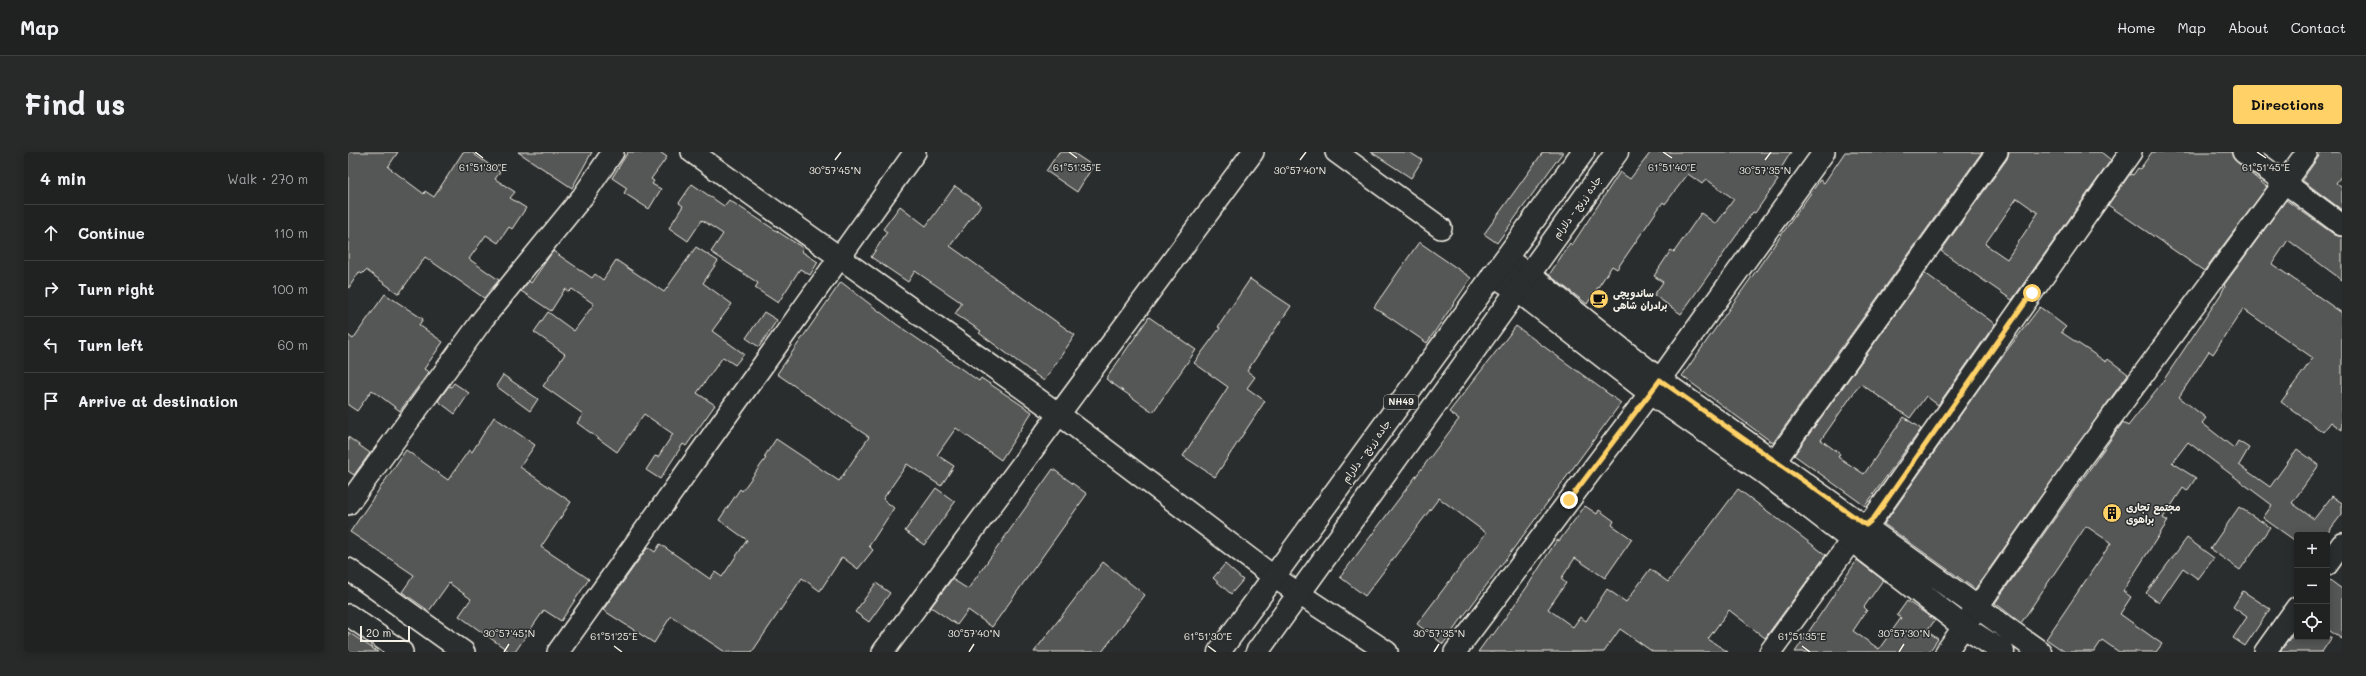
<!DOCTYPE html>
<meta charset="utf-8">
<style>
body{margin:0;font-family:Mali,"Playpen Sans Arabic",sans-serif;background:#282a2a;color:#f1f3f6}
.controls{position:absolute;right:12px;bottom:12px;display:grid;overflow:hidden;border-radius:4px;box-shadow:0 2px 10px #0003}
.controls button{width:36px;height:36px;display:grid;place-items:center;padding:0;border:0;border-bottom:1px solid #3d3f40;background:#202222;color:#f1f3f6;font:20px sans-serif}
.scale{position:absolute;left:12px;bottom:10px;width:50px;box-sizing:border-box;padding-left:4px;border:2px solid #f4f1e8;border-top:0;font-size:11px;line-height:14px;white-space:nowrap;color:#f4f1e8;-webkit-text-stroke:3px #2a2d2e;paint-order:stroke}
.stop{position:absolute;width:12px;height:12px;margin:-9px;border:3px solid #ffd166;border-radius:50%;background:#fff}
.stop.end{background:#ffd166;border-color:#fff;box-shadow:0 1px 4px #0008}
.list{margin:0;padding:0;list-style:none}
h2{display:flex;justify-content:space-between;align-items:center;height:52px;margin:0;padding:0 16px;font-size:17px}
h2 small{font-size:13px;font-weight:400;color:#a2a4a5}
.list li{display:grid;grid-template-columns:26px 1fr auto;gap:12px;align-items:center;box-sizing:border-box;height:56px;padding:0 16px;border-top:1px solid #3d3f40}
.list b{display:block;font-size:15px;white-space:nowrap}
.list em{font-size:13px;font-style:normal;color:#a2a4a5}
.icon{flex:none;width:22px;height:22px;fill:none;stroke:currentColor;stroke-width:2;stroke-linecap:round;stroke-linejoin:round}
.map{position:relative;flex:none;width:1994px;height:500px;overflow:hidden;border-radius:4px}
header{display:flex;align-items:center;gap:24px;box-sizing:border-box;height:56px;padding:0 20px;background:#202222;border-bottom:1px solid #3d3f40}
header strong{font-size:19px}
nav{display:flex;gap:22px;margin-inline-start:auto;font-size:14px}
.intro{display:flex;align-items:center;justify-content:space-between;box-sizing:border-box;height:96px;padding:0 24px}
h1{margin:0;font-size:28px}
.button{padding:10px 18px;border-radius:4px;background:#ffd166;color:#111;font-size:14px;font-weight:700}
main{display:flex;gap:24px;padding:0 24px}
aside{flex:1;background:#202222;border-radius:4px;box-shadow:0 2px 10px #0003}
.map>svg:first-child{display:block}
</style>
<header>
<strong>Map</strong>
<nav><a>Home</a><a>Map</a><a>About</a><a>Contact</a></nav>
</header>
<div class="intro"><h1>Find us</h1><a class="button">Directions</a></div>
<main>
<aside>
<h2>4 min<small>Walk · 270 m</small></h2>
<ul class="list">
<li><svg class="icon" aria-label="ahead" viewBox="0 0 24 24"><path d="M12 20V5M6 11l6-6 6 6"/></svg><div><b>Continue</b></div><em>110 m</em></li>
<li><svg class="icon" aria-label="right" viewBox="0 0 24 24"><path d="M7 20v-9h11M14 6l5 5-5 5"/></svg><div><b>Turn right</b></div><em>100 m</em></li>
<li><svg class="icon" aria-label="left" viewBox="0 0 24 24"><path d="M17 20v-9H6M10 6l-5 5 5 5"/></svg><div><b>Turn left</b></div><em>60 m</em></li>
<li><svg class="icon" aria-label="arrive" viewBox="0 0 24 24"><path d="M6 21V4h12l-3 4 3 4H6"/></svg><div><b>Arrive at destination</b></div></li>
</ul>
</aside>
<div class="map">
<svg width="1994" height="500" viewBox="0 0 1994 500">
<rect width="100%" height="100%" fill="#2a2d2e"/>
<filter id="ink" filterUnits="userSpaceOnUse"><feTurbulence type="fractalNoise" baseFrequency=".025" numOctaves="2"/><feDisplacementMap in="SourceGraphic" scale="8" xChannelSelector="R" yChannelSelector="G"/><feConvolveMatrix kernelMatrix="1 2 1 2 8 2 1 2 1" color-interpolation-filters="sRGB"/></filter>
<g filter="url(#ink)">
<path fill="#555756" stroke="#f4f1e8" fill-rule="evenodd" d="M0,0H50L40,15L76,42L77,39L86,45L115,0H123L152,20L147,27L167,40L162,46L178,56L164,77L161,75L150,91L138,83L121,107L151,128L136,146L77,105L51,142L18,118L14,122L11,120L0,137Z
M170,0H244L224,36Z
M280,0H312L319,5L303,27L306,29L304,32L313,37L301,57L276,41L279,36L264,26Z
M711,0H724L745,14L729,40L698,19Z
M1023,0H1061L1074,8L1063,26Z
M1195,0H1215L1149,91L1136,82Z
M1303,0H1443L1427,26L1430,28L1407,61L1405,60L1333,162L1306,143L1315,130L1306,124L1323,98L1326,100L1353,61L1368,72L1386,47L1358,27L1354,32L1340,22L1317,52L1315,50L1269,117L1264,114L1239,152L1201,123L1222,91L1224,93L1272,20L1282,27Z
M1497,0H1634L1425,291L1334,224L1472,28L1476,31Z
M1661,0H1753L1763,8L1664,148L1593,99L1659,7ZM1669,46L1690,61L1659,107L1637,92Z
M1804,0H1883L1888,9L1919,35L1856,119L1760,53L1782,22L1785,23L1790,16L1792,17Z
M1974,0H1994V23L1988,31L1994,36V58L1954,28Z
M344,32L376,54L381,48L455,96L453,99L470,110L462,123L452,117L430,151L407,136L410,131L363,100L375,82L354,68L340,89L321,76L335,54L331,51Z
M607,34L633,53L602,94L727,183L696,229L631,181L633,179L607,162L614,151L567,119L560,130L523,105L539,80L535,77L552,54L578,74Z
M1938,48L1987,83L1994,85V128L1940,88L1924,112L1994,161V278L1983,270L1975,280L1933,250L1965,206L1895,157L1865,202L1861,199L1831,245L1858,266L1854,271L1886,296L1890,289L1901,296L1891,313L1922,335L1949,297L1971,313L1944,351L1966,367L1984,344L1994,351V362L1978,383H1949V390L1915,366L1924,353L1840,290L1824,311L1848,326L1839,339L1835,336L1815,366L1820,369L1775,439L1783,445L1772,462L1814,492L1808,500H1771L1754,488L1746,500H1717L1698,487L1763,391L1738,374L1673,471L1647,451L1775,270L1780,274L1813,232L1873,142L1877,134L1876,133Z
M1071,90L1123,126L1079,191L1026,155Z
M348,95L370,109L355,131L384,152L364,179L396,202L387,213L375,205L349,241L367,253L338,294L335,292L312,327L298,318L307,304L310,305L325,282L296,262L269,300L229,271L235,262L195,234L217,202L186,180L200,160L226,179L246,152L224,137L221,140L217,137L203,159L173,139L181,129L183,131L205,99L244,126L247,122L255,128L268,108L316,140Z
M1577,121L1647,172L1590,253L1578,244L1562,266L1513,232L1507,239L1473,288L1492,302L1490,305L1516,322L1556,265L1573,277L1517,354L1446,303Z
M902,127L943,154L899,219L907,225L899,236L917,249L867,325L835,304L880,235L846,211L872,176L870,175Z
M493,130L548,172L631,229L633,226L684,260L653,308L608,276L589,303L606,314L593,334L559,312L535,347L546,356L521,394L525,398L510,417L494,405L472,439L454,426L404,500H377L323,464L306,491L255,458L300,395L307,400L312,392L362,427L367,420L374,425L399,388L371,368L392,337L394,339L418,306L416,305L428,287L491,329L521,285L429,222Z
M37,142L75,167L71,173L95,190L76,217L81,220L52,259L24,238L9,259L0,253V183L5,187Z
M1692,155L1718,175L1713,180L1758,210L1760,207L1780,222L1627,437L1536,372L1644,218Z
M416,160L429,168L411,195L398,186Z
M801,165L848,198L805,260L758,227Z
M1168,174L1273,251L1095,492L1069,472L1138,381L1091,346L1017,444L992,425L1111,267L1101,260Z
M155,223L190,247L182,259L148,234Z
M106,231L121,241L107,262L90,249L101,234L103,235Z
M146,265L187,293L172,315L223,350L193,395L241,427L213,469L196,458L167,500H162L111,464L123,447L101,431L81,459L54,440L66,423L2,380L58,298L100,328L121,298L124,300Z
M0,285L22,301L6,323L0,319Z
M705,317L739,342L644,475L620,458L609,473L583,455L604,427L620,437Z
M588,336L607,350L576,393L557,379Z
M1390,337L1478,403L1417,486L1381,458L1360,487L1380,500H1305L1272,477L1256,500H1130L1143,482L1145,483L1179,435L1209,388L1211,389L1237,354L1249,362L1251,358L1266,369L1264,373L1284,387L1257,426L1227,406L1213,427L1218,431L1200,457L1225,475L1232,465L1238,469L1259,437L1278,450L1302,417L1320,430Z
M1891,355L1922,375L1892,418L1862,397Z
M1839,386L1866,406L1850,427L1835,416L1811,451L1798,441Z
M1509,408L1535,428L1516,455L1519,458L1505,479L1531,497L1553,466L1549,463L1559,449L1587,468L1579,479L1590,487L1581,500H1447Z
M755,410L797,443L754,500H686Z
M877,412L895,428L883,442L865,426Z
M1979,426L1994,437V487L1979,477Z
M528,431L542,441L521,470L507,460Z
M1895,439L1922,457L1897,494L1885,486L1899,465L1885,455Z
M0,480L30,500H0Z
M1943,485H1984L1974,500H1932Z"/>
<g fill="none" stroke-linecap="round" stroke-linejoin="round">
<defs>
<path id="minor" d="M344,0L712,263L926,425L1039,500
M988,0L1093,76
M1895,0L1994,73
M1418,322L1649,0
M0,352L135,167L235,44L265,0
M1979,413L1994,392
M0,417L116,500
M0,463L54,500
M210,500L567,0
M535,500L905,0
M1107,500L1302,241L1476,0
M1422,500L1503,389L1526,365L1783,0
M1598,500L1735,304L1959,0
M1917,500L1949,455"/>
<path id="major" d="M1158,107L1180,122L1312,228L1692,500
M1145,123L1169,138L1302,241L1418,322L1616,475L1655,500"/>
<path id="highway" d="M871,500L1235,0
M909,500L1269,0"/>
</defs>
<use href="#minor" stroke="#f4f1e8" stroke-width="24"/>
<use href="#major" stroke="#f4f1e8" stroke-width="25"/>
<use href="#highway" stroke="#f4f1e8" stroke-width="25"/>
<use href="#minor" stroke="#2a2d2e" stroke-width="21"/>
<use href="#major" stroke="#2a2d2e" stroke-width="22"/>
<use href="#highway" stroke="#2a2d2e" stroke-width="22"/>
</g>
</g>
<g fill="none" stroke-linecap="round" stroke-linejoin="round" filter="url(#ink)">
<path stroke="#ffd166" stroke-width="5" d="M1221,348L1312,228L1518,373L1526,366L1684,141"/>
</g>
<path fill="none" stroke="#f4f1e8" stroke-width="1.5" d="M127,0L135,6M721,0L729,6M1315,0L1324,6M1909,0L1918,6M487,8L493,0M952,8L958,0M1417,8L1423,0M266,494L274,500M860,494L868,500M1454,494L1462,500M156,500L161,492M621,500L626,492M1086,500L1091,492M1551,500L1556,492"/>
<defs>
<symbol id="cafe-disc" viewBox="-11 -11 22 22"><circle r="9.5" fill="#ffd166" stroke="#2a2d2e"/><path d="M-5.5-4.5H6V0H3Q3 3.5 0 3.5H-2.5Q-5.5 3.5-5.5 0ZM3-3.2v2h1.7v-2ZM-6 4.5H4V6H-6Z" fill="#111"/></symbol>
<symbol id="building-disc" viewBox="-11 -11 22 22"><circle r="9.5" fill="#ffd166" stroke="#2a2d2e"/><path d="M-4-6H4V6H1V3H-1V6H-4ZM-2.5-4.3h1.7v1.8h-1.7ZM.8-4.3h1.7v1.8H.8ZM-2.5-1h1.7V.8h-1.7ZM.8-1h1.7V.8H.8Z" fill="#111"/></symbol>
</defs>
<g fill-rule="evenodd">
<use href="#cafe-disc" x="1240" y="136" width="22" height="22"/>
<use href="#building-disc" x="1753" y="350" width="22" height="22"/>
</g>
<g text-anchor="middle" stroke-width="3" stroke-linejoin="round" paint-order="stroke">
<rect fill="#2a2d2e" stroke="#b7b6b0" stroke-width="1" x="1036" y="243" width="34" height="14" rx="3"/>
<g font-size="9" font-weight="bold" fill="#f4f1e8">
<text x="1053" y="253">NH49</text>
</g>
<g font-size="10" fill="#f4f1e8" stroke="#2a2d2e">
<text transform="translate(1229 55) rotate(-54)" y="4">جاده زرنج - دلارام</text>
<text transform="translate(1018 299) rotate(-54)" y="4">جاده زرنج - دلارام</text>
</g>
<g font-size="10" font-weight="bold" fill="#f4f1e8" stroke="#2a2d2e" text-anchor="start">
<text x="1265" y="145">ساندویچی<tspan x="1265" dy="12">برادران شاهی</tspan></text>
<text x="1778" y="359">مجتمع تجاری<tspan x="1778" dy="12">براهوی</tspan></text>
</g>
</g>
<g font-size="10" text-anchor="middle" fill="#f4f1e8" stroke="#2a2d2e" stroke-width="3" stroke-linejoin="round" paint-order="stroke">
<text x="1918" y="19">61°51'45"E</text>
<text x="135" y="19">61°51'30"E</text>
<text x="729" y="19">61°51'35"E</text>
<text x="1324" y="19">61°51'40"E</text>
<text x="1417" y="22">30°57'35"N</text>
<text x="487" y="22">30°57'45"N</text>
<text x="952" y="22">30°57'40"N</text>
<text x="161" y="485">30°57'45"N</text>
<text x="626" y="485">30°57'40"N</text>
<text x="1091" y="485">30°57'35"N</text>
<text x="1556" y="485">30°57'30"N</text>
<text x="266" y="488">61°51'25"E</text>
<text x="860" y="488">61°51'30"E</text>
<text x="1454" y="488">61°51'35"E</text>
</g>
</svg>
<div class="controls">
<button>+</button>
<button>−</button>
<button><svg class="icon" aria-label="locate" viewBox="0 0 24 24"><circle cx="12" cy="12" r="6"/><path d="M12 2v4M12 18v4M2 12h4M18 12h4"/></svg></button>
</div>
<div class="scale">20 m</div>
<div class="stop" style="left:1684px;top:141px"></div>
<div class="stop end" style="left:1221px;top:348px"></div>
</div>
</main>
